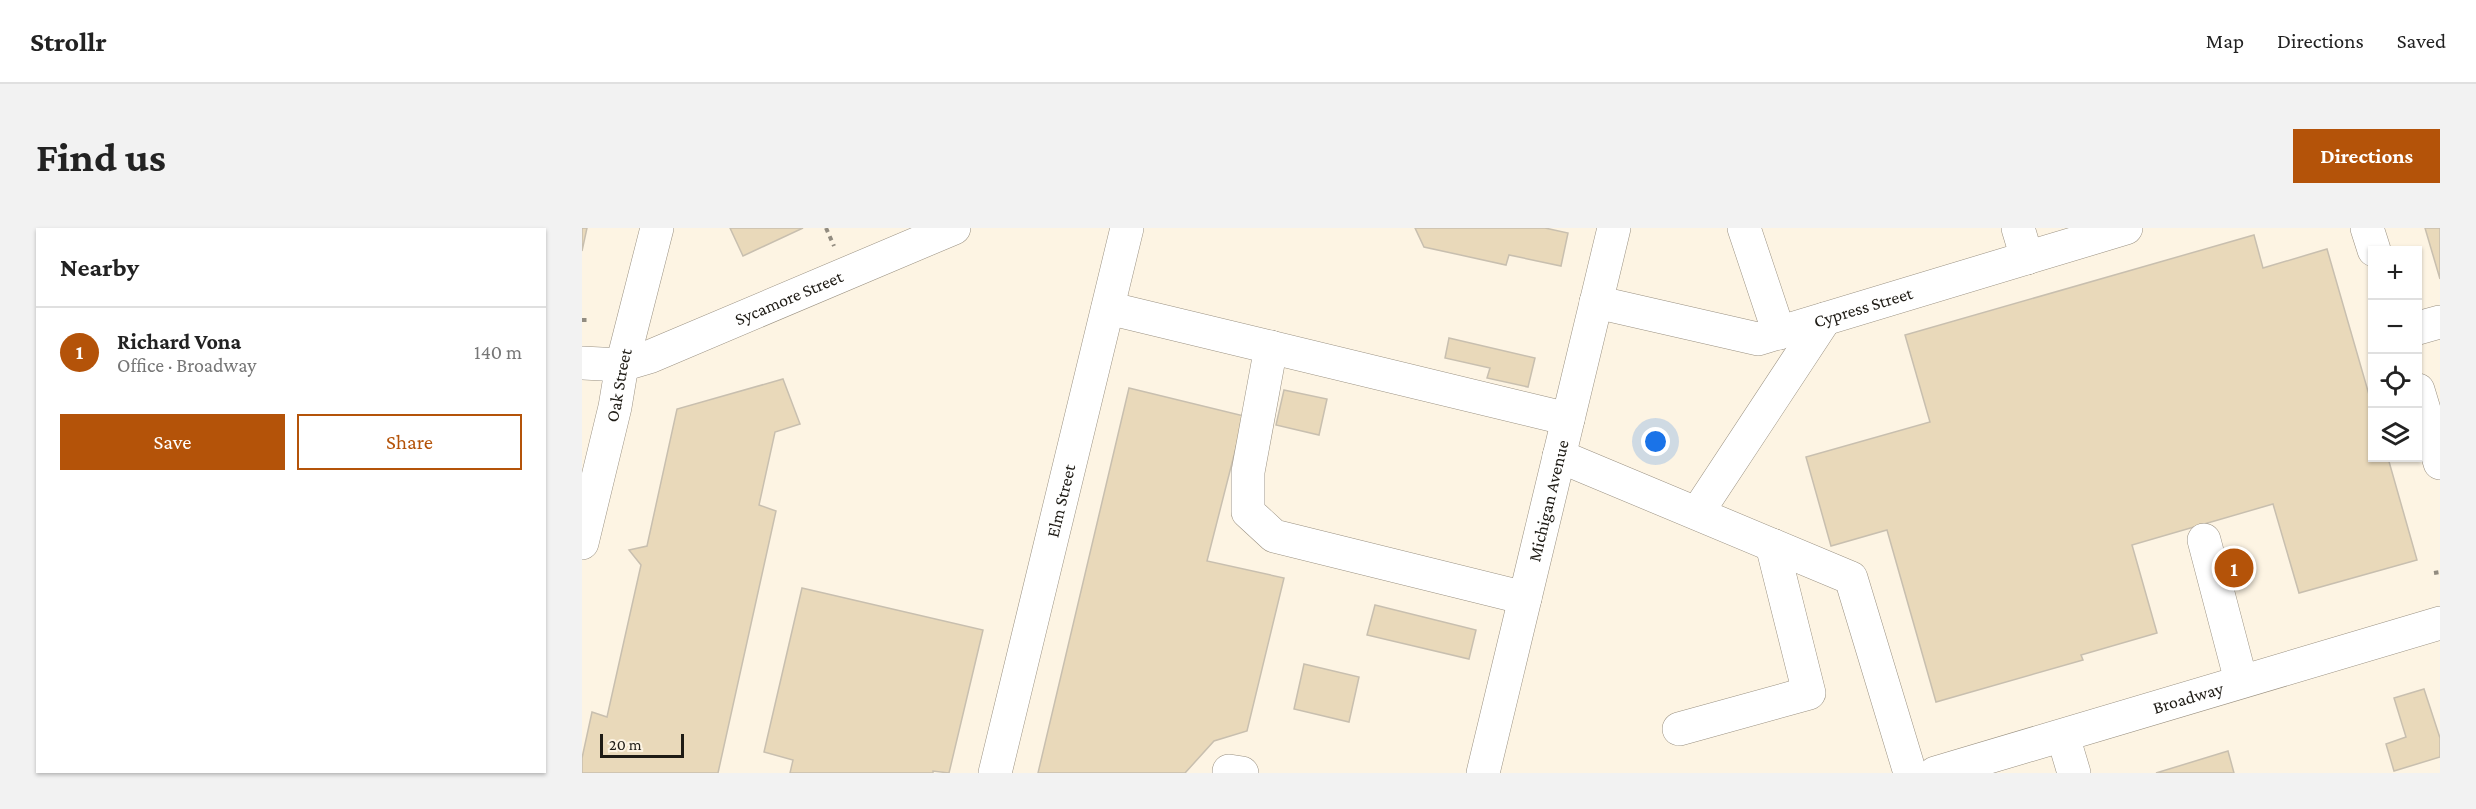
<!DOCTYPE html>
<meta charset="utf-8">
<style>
body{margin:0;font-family:"Crimson Pro",serif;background:#f2f2f2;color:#222}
.controls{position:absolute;right:18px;top:18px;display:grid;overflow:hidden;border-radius:0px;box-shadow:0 2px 4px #0004}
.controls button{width:54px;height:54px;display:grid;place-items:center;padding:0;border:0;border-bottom:2px solid #e0e0e0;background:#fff;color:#222;font:30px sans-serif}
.scale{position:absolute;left:18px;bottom:15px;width:84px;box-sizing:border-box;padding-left:6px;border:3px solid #1e1b15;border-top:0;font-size:16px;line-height:21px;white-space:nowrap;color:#1e1b15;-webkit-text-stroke:4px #fdf4e3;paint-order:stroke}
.you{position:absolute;left:1074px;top:214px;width:21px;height:21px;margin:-15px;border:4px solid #fff;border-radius:50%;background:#1a73e8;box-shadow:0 0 0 9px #1a73e833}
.badge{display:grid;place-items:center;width:39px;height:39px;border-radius:50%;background:#b45309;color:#fff;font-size:20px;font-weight:700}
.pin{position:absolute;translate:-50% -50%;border:3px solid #fff;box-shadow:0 2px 6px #0006}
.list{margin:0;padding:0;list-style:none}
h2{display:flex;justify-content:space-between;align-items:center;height:78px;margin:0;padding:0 24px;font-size:26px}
h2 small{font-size:20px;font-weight:400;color:#767676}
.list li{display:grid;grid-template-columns:39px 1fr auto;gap:18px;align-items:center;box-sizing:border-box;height:90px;padding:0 24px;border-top:2px solid #e0e0e0}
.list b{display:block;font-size:22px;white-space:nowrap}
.list p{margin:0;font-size:20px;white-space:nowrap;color:#767676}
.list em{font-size:20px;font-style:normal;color:#767676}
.actions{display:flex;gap:12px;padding:18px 24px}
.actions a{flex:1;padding:14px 0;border:2px solid #b45309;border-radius:0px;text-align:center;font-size:21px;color:#b45309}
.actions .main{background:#b45309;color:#fff}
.icon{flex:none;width:33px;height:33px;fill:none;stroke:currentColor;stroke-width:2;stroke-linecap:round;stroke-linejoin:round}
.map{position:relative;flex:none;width:1858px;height:545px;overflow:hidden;border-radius:0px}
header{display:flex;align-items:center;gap:36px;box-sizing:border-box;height:84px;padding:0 30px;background:#fff;border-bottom:2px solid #e0e0e0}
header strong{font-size:28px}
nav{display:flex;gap:33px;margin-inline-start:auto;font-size:21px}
.intro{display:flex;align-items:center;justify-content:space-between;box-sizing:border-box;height:144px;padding:0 36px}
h1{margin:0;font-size:42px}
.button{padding:15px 27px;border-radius:0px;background:#b45309;color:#fff;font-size:21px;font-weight:700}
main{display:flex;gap:36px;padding:0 36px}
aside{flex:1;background:#fff;border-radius:0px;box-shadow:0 2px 4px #0004}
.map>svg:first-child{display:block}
</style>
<header>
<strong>Strollr</strong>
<nav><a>Map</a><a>Directions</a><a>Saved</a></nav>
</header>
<div class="intro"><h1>Find us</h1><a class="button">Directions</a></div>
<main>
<aside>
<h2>Nearby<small></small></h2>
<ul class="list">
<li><span class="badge">1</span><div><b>Richard Vona</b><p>Office · Broadway</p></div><em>140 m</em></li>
</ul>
<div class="actions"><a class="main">Save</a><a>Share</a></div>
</aside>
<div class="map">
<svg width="1858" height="545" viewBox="0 0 1858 545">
<rect width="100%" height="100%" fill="#fdf4e3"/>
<path fill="#e9d9ba" stroke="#c8bfaf" stroke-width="1.5" d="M0,0H5L0,23Z
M148,0H221L161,28Z
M833,0H963L986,5L979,38L927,27L924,37L842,19Z
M1843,0H1858V51Z
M1672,7L1681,40L1745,21L1790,177V230H1806L1835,332L1717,365L1691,276L1550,317L1575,405L1499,427L1501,432L1354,474L1305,302L1249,318L1224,229L1348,194L1323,107Z
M867,110L953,130L946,159L905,150L908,140L863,130Z
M201,151L218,196L193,204L177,277L194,283L136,545H0V530L10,484L25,489L59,337L47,322L65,318L95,181Z
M547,160L662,188L625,333L702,350L665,503L632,513L603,545H456Z
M702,162L745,171L737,207L694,197Z
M220,360L401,402L367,545L351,543V545H208L211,532L182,524Z
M793,377L894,402L887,431L785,407Z
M722,436L777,449L767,494L712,481Z
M1842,461L1858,510V529L1812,543L1804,516L1824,509L1812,470Z
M1646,523L1652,545H1574Z"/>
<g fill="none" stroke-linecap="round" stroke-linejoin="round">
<defs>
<g id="minor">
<path d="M1162,0L1197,105"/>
<path d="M1436,0L1445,30"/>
<path d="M1785,0L1792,22"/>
<path id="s1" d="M1014,74L1176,111L1544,0"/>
<path d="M526,80L986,191"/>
<path d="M1836,100L1858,94"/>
<path d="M689,119L666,244V284L692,308L943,370"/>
<path id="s2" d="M0,135L40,137L67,129L372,0"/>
<path d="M1836,162L1858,235"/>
<path d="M977,228L1269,350L1328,545"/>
<path d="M1115,285L1243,91"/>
<path d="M1622,312L1659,453"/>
<path d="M1097,501L1227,465L1190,317"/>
<path d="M1481,508L1492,545"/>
<path d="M647,545V543L660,545"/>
<path id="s3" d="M901,545L1032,0"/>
</g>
<g id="major">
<path id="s4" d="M1353,545L1858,395"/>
</g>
<g id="highway">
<path id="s5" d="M0,315L33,179L40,137L75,0"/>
<path id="s6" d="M413,545L545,0"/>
</g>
</defs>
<use href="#minor" stroke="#9a9182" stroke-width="34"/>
<use href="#major" stroke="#9a9182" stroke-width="34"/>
<use href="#highway" stroke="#9a9182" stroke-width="34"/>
<path stroke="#928c80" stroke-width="4" stroke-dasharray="4.5 4.5" stroke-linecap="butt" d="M244,0L252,18
M0,92H9
M1852,345L1858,344"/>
<use href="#minor" stroke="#fff" stroke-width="33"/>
<use href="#major" stroke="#fff" stroke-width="33"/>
<use href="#highway" stroke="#fff" stroke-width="33"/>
</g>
<g text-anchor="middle" stroke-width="4.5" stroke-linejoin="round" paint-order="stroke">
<g font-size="18" fill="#1e1b15" stroke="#fdf4e3">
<text dy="6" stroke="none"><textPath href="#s2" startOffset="220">Sycamore Street</textPath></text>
<text dy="6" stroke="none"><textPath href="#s1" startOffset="276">Cypress Street</textPath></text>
<text dy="6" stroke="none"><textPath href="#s5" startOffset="162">Oak Street</textPath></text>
<text dy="6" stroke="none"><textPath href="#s3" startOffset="280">Michigan Avenue</textPath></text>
<text dy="6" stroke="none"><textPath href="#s6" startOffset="280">Elm Street</textPath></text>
<text dy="6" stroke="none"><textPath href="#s4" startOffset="264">Broadway</textPath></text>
</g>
</g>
</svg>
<div class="controls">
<button>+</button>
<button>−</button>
<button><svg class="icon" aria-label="locate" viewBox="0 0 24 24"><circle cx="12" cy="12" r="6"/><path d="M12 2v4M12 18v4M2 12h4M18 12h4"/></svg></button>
<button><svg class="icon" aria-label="layers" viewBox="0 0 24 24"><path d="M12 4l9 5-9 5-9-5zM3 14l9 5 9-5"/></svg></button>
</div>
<div class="scale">20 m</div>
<div class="you"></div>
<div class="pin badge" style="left:1652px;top:340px">1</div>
</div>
</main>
